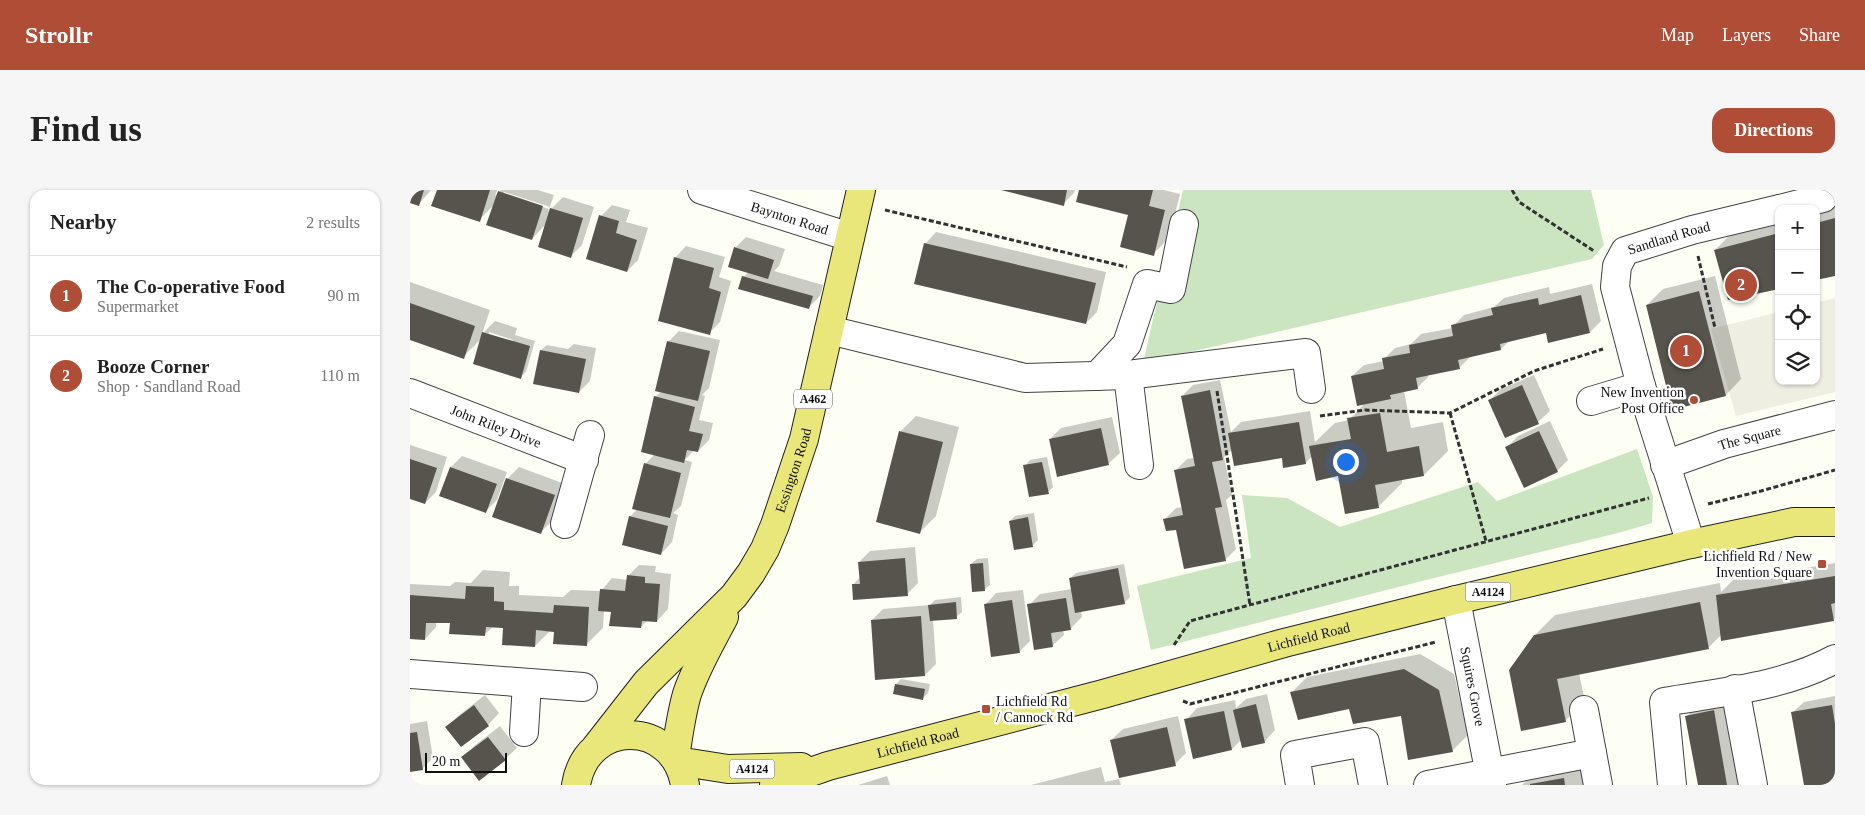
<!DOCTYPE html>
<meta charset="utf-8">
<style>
body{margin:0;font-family:Georgia,serif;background:#f6f6f6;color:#222}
.controls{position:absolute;right:15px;top:15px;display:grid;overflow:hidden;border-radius:10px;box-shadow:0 1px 4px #0004}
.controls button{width:45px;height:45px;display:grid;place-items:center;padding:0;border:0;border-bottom:1px solid #e0e0e0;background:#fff;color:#222;font:25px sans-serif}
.scale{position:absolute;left:15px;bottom:12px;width:82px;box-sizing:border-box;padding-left:5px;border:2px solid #101010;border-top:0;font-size:14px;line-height:18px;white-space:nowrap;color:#101010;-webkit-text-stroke:4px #fff;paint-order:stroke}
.you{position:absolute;left:935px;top:271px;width:18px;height:18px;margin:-12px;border:4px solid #fff;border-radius:50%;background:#1a73e8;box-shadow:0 0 0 8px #1a73e833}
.badge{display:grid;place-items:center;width:32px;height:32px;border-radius:50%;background:#b04d37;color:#fff;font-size:16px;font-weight:700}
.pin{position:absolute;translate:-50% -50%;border:2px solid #fff;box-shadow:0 1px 5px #0006}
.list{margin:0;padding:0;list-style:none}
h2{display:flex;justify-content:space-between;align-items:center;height:65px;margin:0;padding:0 20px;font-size:21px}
h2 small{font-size:16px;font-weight:400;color:#767676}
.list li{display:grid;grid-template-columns:32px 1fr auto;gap:15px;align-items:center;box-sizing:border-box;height:80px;padding:0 20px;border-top:1px solid #e0e0e0}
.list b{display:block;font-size:19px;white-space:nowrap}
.list p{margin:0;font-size:16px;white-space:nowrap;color:#767676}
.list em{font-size:16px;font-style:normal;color:#767676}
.icon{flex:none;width:28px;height:28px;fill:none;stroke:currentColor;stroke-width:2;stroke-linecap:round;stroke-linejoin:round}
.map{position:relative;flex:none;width:1425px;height:595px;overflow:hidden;border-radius:15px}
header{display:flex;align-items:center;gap:30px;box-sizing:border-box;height:70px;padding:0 25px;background:#b04d37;color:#fff}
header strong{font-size:24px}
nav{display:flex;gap:28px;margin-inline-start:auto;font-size:18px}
.intro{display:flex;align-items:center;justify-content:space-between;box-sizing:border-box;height:120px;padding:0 30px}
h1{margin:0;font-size:35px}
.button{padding:12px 22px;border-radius:15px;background:#b04d37;color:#fff;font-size:18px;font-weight:700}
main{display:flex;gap:30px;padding:0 30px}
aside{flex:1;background:#fff;border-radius:15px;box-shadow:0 1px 4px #0004}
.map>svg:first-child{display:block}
</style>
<header>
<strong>Strollr</strong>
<nav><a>Map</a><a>Layers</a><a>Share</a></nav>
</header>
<div class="intro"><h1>Find us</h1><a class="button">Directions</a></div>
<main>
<aside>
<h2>Nearby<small>2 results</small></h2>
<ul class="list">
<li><span class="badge">1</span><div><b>The Co-operative Food</b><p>Supermarket</p></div><em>90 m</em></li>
<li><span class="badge">2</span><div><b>Booze Corner</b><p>Shop · Sandland Road</p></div><em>110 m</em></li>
</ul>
</aside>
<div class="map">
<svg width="1425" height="595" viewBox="0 0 1425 595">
<rect width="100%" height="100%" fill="#fdfef4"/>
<path fill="#cbe5c1" d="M773,0H1181L1194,55L1182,69L733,173Z
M1227,259L1243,307L1242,333L1212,342L1016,390L741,460L727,396L841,368L832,305L877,308L930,337L1068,292L1087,311Z"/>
<path fill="#eeeee2" d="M1425,108V202L1326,226L1301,139L1369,122V191H1406V113Z"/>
<path fill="#0003" fill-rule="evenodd" d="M0,0H21L9,14L0,11Z
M28,0H87L85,6L91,0H128L144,5L138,22L153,7L184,17L172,55L161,66L136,34L122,49L84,15L69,30ZM94,2L140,17L139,19L94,4Z
M594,0H665L664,3L653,14Z
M670,0H754L770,4L759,48L743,64L720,24Z
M202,15L220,20L216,32L238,38L228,70L217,81L191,26Z
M1425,17V85L1406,89V22Z
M1369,32V98L1305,60L1321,44Z
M526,42L696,82L687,122L676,133L515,54Z
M336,47L375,59L369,76L364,81L413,95L410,106L398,118L333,87L339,82L325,58Z
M276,56L315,67L309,87L321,91L310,132L299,143L265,68Z
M1305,86L1331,189L1316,205L1237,115L1253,99Z
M0,92L80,120L72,144L85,131L107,138L105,145L125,151L116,182L110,187L71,149L53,167L0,148ZM79,142L103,150L102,152L79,145Z
M1182,94L1191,131L1180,142H1137L1099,151L1091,159L1060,167L1049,178L1018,184V187L1007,198L994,201L1001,238L1033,232L1038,261L1014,285L992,289V293L968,317L929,285L902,266L896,273L873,267L822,260L814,267L822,305L816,310L826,359L815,370L755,329L766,318L773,317L765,281L777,269L784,268L772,206L783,195L810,190L821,242L831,232L900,221L905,252L925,233L939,230L954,214L942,186L954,175L974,171V169L985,158L1001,154L1011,144L1043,138V136L1054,125L1084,117L1094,108L1139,97L1140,104Z
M269,141L310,150L299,198L292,205L295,206L289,230L303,233L299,250L288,261L284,260L275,270L282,272L271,316L263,323L268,325L262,352L251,364L220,327L227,319L235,274L245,264V207L252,201L258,152Z
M164,154L186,158L180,191L169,202L131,160L137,155L158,159Z
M1124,185L1140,221L1128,232L1096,247L1080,210L1091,199Z
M506,226L549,237L526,326L510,342L490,242Z
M702,227L710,263L698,274L640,249L651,238Z
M1140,231L1158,270L1147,281L1097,257L1108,246Z
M0,255L37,267L26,302L15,313L0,308Z
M52,266L97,282L87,310L76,321L41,277Z
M637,267L643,297L638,302L615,276L620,270Z
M109,277L155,294L142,331L131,342L94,292Z
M624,323L628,350L622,356L600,331L605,326Z
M505,357L508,393L497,404L443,395L450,387L449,372L460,361Z
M578,368L580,395L574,400L561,374L567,369Z
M1425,373V428L1424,429L1312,444L1299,457L1169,483L1175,512L1155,531L1125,445L1145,425L1310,393L1311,402L1323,390Z
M714,374L720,407L714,413L671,421L672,427L660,439L653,440L654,445L642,456L619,415L630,404L662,399L660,388L666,383Z
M229,375L246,376L245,382L261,384L258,419L247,431L238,430L231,437L202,421L194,420L193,438L177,454L145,440H141L125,456L94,437L84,436L75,444L41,432H26V437L15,449L0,448V394L40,396L45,392L61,393L73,380L100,382L99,396H109V405L153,407L161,400L191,401L202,388L218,390V386Z
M613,400L620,451L609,462L575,415L586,403Z
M551,407L552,422L546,427L523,430L526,474L515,485L462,430L473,419L520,415L525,410Z
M1010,464L1044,484L1058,545L1042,561L992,524L881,503L897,487Z
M491,489L520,494L518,503L513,508L486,494Z
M857,504L865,540L854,552L831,550L822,559L776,530L787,518L825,510L826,518L836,509Z
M75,505L89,523L78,535L51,555L37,537L48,526Z
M1425,506V595H1395L1382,523L1394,512Z
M1314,510L1330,595H1289L1277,526L1288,515Z
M768,526L776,563L765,574L701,550L713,539Z
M17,531L23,568L12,579L0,581V534Z
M90,536L107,558L95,569L53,567L64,556Z
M1170,572L1174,595H1112L1126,581Z
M691,577L695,592L709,589L711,595H621Z
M477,586L480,595H448Z"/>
<path fill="#57534d" d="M0,0H14L9,16L0,13Z
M27,0H80L70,32L21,16Z
M591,0H657L654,16Z
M669,0H743L739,16L755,20L744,66L710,57L718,25L666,12Z
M88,1L133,16L122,50L76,35Z
M140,18L173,28L161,68L128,57Z
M189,25L209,31L206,43L227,50L217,82L176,69Z
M1425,28V86L1406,90V33Z
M1369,43V99L1318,110L1304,60Z
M514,53L686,93L676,134L504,94Z
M324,57L364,70L358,89L318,77Z
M264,67L304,78L299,98L311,102L300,145L248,131Z
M332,86L403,106L399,119L328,99Z
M1289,101L1316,206L1262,220L1236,115Z
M1171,105L1180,143L1138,153L1136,143L1090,154L1091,160L1048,170L1050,179L1006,188L1008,199L980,205L981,209L947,216L941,186L974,179L972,168L1000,163L999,155L1043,146L1041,135L1083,125L1081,118L1128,108L1129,115Z
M0,113L65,136L54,169L0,150Z
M72,142L120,156L111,189L63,174Z
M257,151L300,161L288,211L245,201Z
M130,160L176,169L169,203L123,194Z
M1112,195L1129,234L1095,248L1078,210Z
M800,200L813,270L802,272L812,317L805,318L816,371L774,379L766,340L756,341L753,329L773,325L764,280L785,276L771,206Z
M244,206L285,217L279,241L293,244L288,262L277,260L274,273L231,262Z
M970,223L977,262L1009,256L1014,286L965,295L969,318L935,324L928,286L906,291L899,256L941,249L937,228Z
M889,232L896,274L873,278L872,268L824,276L818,243Z
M691,238L699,275L647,287L639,249Z
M489,241L533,252L510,344L466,332Z
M1129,241L1148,282L1114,298L1095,257Z
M0,269L27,278L15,314L0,309Z
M632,272L639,304L619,307L613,275Z
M234,273L271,283L260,328L222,319Z
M40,277L87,294L76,323L29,306Z
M96,288L145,305L131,344L82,327Z
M219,326L258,336L251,365L212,355Z
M618,327L623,357L604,360L599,331Z
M495,368L498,406L443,410L442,394H450L448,372Z
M573,373L575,401L562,402L560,374Z
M708,378L715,414L665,423L659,388Z
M217,385L235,387V393L250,394L247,432L232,431L231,438L199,436L201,422L188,421L190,399L215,401Z
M1425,386V413L1421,414L1424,431L1311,451L1306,405Z
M56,396L84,397V411L94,412V420L143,423L144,415L179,417L177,456L143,454L144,442L126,440L125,457L92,455L93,438L76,437L75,446L39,444L40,433H16L15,450L0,449V405L55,409Z
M656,408L661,440L641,443L643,457L624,460L617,414Z
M602,410L610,463L581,467L574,414Z
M546,412L547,429L520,431L518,415Z
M1290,412L1299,459L1147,489L1156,532L1111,541L1099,480L1124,445Z
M511,426L515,486L465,490L461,430Z
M994,479L1029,500L1043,562L998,570L991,526L943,534L939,519L888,530L880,502Z
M485,494L515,499L513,510L483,504Z
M846,514L855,553L832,558L823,520Z
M64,515L79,536L51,557L35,537Z
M1422,515L1425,534V595H1394L1381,522Z
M1304,520L1317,595H1288L1275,526Z
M814,521L822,560L783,569L774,529Z
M757,537L766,576L709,588L700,550Z
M7,542L13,580L0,582V543Z
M78,547L96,570L69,591L51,567Z
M1154,588L1155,595H1120V594Z"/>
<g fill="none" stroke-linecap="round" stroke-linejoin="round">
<defs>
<g id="minor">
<path id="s1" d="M292,0L440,47"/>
<path d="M1370,19L1413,8L1419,0"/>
<path d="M419,140L615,188L718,185L896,163L901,199"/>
<path d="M718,185L729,275"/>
<path d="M687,186L717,154L737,94L761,99L774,34"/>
<path id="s2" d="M0,203L174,270"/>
<path d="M1181,211L1231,196"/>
<path id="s3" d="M1255,275L1314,254L1425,225"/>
<path d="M155,334L180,245"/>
<path id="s4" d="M1281,354L1231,196L1205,97L1207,76L1215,61L1282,40L1369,19"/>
<path id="s5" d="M1046,410L1082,595"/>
<path d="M0,484L173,497"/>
<path d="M1325,499L1343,595"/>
<path d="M1174,520L1188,595"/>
<path d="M114,542L117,493"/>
<path d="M890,595L885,565L955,552L963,595"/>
<path d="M1018,595L1182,563"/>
<path d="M1262,595L1254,512C1311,502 1374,497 1425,469"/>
</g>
<g id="major">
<path id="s6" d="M186,557L236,493L324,406L341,383L355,359L365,335L394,249L451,0"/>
<path d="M265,568C268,547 271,525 277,504C286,477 301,452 314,427"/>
<path d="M267,571L318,579L391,577"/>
<path d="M166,595C177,528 264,529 275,595"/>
<path id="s7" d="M364,595L418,576L693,504L874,453L1046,410L1281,354L1384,332H1425"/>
</g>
</defs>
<use href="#minor" stroke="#434343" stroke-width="30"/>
<use href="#major" stroke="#212121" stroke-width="30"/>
<path stroke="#323232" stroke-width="3" stroke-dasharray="5 2.5" stroke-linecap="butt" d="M1102,0L1109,12L1184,61
M475,20L717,77
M1288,66L1305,138
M807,201L840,415
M1040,223L1076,351
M910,226L955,220L1040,223L1124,181L1193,159
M1298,314L1351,301L1425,280
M764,455L780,431L1239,308
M773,511L780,514L1026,452"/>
<use href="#minor" stroke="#fff" stroke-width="28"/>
<use href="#major" stroke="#e9e779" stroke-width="28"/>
</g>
<g fill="#b04d37" stroke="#fff" stroke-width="2">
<circle cx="1284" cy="210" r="5"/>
<rect x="1407" y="369" width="10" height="10" rx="2.5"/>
<rect x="571" y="514" width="10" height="10" rx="2.5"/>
</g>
<g text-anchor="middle" stroke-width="5" stroke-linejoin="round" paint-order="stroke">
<g fill="#fff" stroke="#585858" stroke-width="1">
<rect x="384" y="199.5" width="38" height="19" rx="4"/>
<rect x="1055.5" y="392.5" width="45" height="19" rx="4"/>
<rect x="319.5" y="569.5" width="45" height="19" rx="4"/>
</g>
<g font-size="12" font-weight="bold" fill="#101010">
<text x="403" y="213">A462</text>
<text x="1078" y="406">A4124</text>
<text x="342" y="583">A4124</text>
</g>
<g font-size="14" fill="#101010" stroke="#fff">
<text dy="5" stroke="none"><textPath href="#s1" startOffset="92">Baynton Road</textPath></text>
<text dy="5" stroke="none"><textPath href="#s4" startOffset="352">Sandland Road</textPath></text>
<text dy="5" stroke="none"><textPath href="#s2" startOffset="92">John Riley Drive</textPath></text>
<text dy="5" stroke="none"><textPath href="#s3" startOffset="89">The Square</textPath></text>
<text dy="5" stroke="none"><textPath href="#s6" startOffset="345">Essington Road</textPath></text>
<text dy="5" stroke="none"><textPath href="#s7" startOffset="555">Lichfield Road</textPath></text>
<text dy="5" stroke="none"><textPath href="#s5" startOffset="88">Squires Grove</textPath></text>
<text dy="5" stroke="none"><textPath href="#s7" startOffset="150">Lichfield Road</textPath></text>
</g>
<g font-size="14" fill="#101010" stroke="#fff" text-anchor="end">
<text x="1274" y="207">New Invention<tspan x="1274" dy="16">Post Office</tspan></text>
<text x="1402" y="371">Lichfield Rd / New<tspan x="1402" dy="16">Invention Square</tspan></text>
<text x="586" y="516" text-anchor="start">Lichfield Rd<tspan x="586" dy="16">/ Cannock Rd</tspan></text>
</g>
</g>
</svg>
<div class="controls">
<button>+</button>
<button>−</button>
<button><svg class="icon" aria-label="locate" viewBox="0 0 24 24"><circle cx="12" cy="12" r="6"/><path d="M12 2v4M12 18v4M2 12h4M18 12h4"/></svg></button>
<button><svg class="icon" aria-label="layers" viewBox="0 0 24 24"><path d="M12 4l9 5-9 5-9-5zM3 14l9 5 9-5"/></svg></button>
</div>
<div class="scale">20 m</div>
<div class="you"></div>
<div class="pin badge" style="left:1276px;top:161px">1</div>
<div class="pin badge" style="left:1331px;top:95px">2</div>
</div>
</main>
